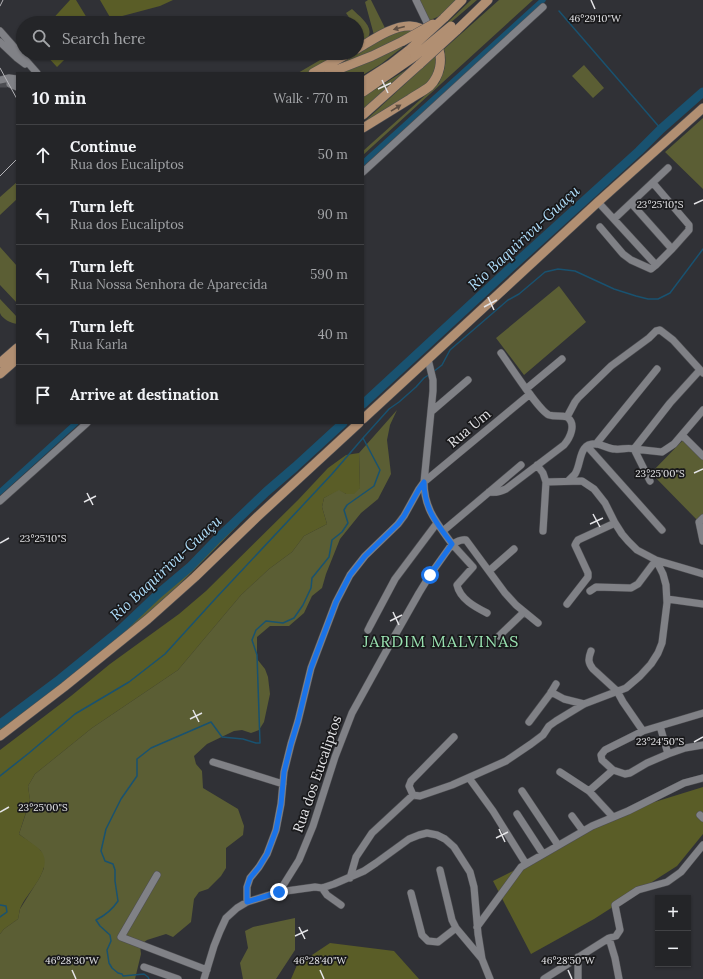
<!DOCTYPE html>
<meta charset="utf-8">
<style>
body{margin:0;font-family:Lora,serif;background:#303134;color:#f1f3f6}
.controls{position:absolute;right:12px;bottom:12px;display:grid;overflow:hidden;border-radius:0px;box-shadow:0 1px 3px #0004}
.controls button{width:36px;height:36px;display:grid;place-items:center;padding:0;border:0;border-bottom:1px solid #414245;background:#242528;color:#f1f3f6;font:20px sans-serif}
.stop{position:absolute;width:12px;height:12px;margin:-9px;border:3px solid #1a73e8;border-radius:50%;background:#fff}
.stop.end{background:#1a73e8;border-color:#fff;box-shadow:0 1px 4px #0008}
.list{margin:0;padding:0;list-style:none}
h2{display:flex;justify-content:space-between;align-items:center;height:52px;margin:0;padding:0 16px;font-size:17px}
h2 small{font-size:13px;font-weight:400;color:#a3a5a8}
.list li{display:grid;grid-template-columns:26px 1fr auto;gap:12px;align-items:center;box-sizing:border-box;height:60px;padding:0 16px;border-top:1px solid #414245}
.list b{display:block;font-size:15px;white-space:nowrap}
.list p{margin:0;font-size:13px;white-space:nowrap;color:#a3a5a8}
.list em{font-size:13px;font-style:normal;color:#a3a5a8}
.icon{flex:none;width:22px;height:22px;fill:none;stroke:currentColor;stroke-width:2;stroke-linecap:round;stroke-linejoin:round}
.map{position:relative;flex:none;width:703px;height:979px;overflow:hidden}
.search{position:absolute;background:#242528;box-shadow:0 1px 3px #0004;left:16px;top:16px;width:348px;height:44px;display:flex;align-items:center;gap:10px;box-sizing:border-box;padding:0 14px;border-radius:22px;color:#a3a5a8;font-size:15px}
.panel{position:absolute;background:#242528;box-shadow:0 1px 3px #0004;left:16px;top:72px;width:348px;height:352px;border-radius:0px}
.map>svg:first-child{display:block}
</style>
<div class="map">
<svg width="703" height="979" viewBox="0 0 703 979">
<rect width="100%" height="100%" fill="#303136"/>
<path fill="#5b5e34" d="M368,0H371L385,28L374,35L365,2Z
M419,0H457L442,15L428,21Z
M471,0H477L449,24L448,22Z
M499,0H533L363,155V151L439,83C445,69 447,64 444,49Z
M352,9C360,17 378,29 365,41C363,43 360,44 357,46V23H353L346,13Z
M409,29L414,31L402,39L329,70L393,33Z
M399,46L403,47L381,64L363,75V73H334Z
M332,53H345L309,73H298Z
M435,56L438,59L430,82L363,123Z
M584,65L604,88L593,98L572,76Z
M409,68H411L363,112V97Z
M703,118V189L665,152Z
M17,182V199L0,215V197Z
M0,247L17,266V303L0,285Z
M559,286L586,322L524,375L496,338Z
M0,299L17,317V324C11,323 2,319 0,313C0,309 0,303 0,299Z
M397,410L390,425L387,440L391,474L378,499L361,513L340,539L326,574L322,588L312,596L304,613L289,626H270L257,637V659L265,669L268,677L270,694L264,722L259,730L251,733L242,730L234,731L207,744L194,756L196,764L202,771L203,788L238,809L244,826L243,835L226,848V868L221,876L208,889L199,892L194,899L191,922L173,937L166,934L147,940L140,945L141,954L135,979H0V934L4,929L18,919L20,909L40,877L44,868L41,851L19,834L30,801L28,786L35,774L92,728L178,670L241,595L269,569L292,552L304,536L327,524L322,507L324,498L339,489L346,494L360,488L359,453Z
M685,438L703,456V518L699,522L651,473Z
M240,519L242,520L238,525C209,555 180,585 149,613C101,654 50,692 0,730V726L58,683L78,666L119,633L165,592L171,588L190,571L195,564L199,562L206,556L223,535Z
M295,918V950L276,979H243L240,963L248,948L245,931L253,927Z"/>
<path fill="#5a5d27" d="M70,0H76L90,23H49Z
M100,0H173L160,6L111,19Z
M44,53H71L57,67Z
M359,453L360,488L354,494H346L339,490L324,498L322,507L327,524L304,536L292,552L269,569L241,595L178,670L92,728L35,774L28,786L30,800L19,834C24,838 37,846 41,851C55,869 25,894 20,909C19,912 19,916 18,919L4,929L0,934V750L71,696L110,664L179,614L206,591L298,500L328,468L346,455Z
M703,787V834L677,866L594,919L531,954L493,881L521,867L592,826L632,809Z
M330,943L394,951L419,979H291L297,965Z"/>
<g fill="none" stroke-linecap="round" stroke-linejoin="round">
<path stroke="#195270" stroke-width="1.5" d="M559,11L661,129
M433,372L442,365L450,350L508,300L519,294L545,272L558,269L575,271L614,289L636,296L648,299H658L670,293L703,249
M0,776L29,753L75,714L129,682L165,654L216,598L332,474L363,438
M0,905L6,906L7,912L0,917
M149,979L148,977L144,974L123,976L122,974L118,973L112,968L109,963L107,950L111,941L110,935L100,926L96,920C106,915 112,910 118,901L115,881V870L113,864L105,861L101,851L106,829L121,799L137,776V759L151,748L211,722L222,737L243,739L256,743H260L257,655L252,640L256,630L266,621L283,623L294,618L303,605L311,588L312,578L329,557L332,540L342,532L348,523L344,510L347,505L374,486L380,470L363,438L389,409L399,402L416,387L424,378L430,374"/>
<path stroke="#195270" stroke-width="5.5" d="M363,163L543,0
M0,492L76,423"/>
<path stroke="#195270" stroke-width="9" d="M363,404L508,270L639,151L661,129L703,92
M0,724L60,679L119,631L158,594L190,567L217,539L266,492L295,467L343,423"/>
<path stroke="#4b4c51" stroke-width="7" stroke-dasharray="7 3.5" stroke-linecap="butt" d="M0,84H10"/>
<defs>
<path id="minor" d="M416,0L431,31
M0,31L37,73
M0,42L17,58L25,64
M0,80L9,78L17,79
M10,84L17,87
M363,172L543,7
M653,183L689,225V230L672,249
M598,202L656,265
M614,219L668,168
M600,227L623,254L631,260L651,269L656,265L672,249L631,203
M700,370L670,403L634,449L662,452L674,444L703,410
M526,389L562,359
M432,411L468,380
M567,417L575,402L578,398L611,366L649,338L656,331L660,330L673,340L703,373
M681,436L685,438L703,456
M596,444L657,369
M587,446L662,530
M537,465L543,473L546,482L543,531
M568,481C570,479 573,476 575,474C582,463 578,442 597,444C603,445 609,449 615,449C622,450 627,447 634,449L650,481
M489,492C495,493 500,492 506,489L564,445C570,438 577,424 567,417C561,415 555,417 549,415C539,411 509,364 501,353
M0,501L87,423
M703,518L699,522L703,541
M443,531L521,465
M489,571L514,549
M590,591L596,587L631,588L638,584L656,560L703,574
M667,599L703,604
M567,604L588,577V573L575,545L576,543L578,540L615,523
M487,613C475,607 460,599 457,585L473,567L452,544C457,542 461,539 466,540L505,593L516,605L538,623
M368,630L370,626L395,579L437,523
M499,636L524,612
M591,651C588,659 588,663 593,669L617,691L623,702L643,731L703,713
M551,692L564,699L584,704
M529,722L550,694L556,684
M660,726L668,754L685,748L703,745
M643,731L605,750L601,755L602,760L613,770L625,774L630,773L647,763L668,754
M454,737L411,781L409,786L413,795L420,796L452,785L506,761L531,744L543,735L549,726L556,721L584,704L626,688L640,676L651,664L658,653L662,643L667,603L666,585L663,574L656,560L637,550L628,541L622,534L615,523L605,503L594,489L582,481L546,482
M213,762L283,784
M560,772L589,791L613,817
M469,778L493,811L526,864
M522,791L558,845
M589,791L613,770
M517,814L543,854
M700,815L703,818
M572,816L583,831
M440,870L452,920L456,928L482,959
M157,875L121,937L207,970
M350,878L356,857L372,833L413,795
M322,888L327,895L341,905
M279,892L299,860L313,826L335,757L352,713L394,637L419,593L430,575L452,544C437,523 424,509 424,482L433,391V380L428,359
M411,893L422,935L428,941L438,942L456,928
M247,902V887L250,878L259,867L267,854L276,830L281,804L284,772L291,744L298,721L311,668L336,602L350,575L365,556L398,524L404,516L419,489L424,482L530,394
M477,927L521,867L592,826L628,811L684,783L703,778
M609,938L615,958L619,979
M144,967L178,979
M204,979L214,946L220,931L226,918L237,908L247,902L279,892L315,887L322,888L334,884L364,871L376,863L409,839L419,835L427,833L437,835L445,839L454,847L470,872L474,887L478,934L482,959L490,979
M544,979L609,938L616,936L620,930L615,905L638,890L667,882L681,872L703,845
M578,979V957"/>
<path id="major" d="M444,18L462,0
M456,31L488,0
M357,49C371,41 393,25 410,26C440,28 450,65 430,86C424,91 416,95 410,99C394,109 379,118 363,128
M313,73L349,53
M329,73L372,56L403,41
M363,82L391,64L409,50
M363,92L415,56
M363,115L420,64
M0,363L17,348
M0,374L17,359
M363,419L598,202L703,108
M0,736L64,687L148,619L195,577L257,517L359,423"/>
</defs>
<use href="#minor" stroke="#4d4e52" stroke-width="8"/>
<use href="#major" stroke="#4d4e52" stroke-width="10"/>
<use href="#minor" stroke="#808186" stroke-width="7"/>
<use href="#major" stroke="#b18f72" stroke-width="9"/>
<path stroke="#b5b5b9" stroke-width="1" d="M0,6L3,0
M0,68L17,99
M0,176L17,159"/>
<defs>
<path id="major-bridge" d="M403,41L433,24
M409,50L444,18
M415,56L451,26
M420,64L456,31"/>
</defs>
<use href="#major-bridge" stroke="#4d4e52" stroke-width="10" stroke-linecap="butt"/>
<use href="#major-bridge" stroke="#b18f72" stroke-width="9"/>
</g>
<defs><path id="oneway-solid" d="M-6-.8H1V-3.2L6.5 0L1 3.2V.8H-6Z"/></defs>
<g fill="#5d4e42">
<use href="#oneway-solid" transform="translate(399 28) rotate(165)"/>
<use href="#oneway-solid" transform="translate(396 108) rotate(-32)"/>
</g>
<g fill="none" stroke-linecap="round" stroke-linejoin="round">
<path stroke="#1a73e8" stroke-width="5" d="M279,892L247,902V887L250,878L259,867L267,854L276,830L281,804L284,772L291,744L298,721L311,668L336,602L350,575L365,556L398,524L404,516L419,489L424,482C424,509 437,524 452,544L430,575"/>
</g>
<path fill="none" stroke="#e4e4e7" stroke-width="1.5" d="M591,0L595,9M382,80L388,93M378,89L391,83M694,204L703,200M488,297L494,310M484,307L497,300M694,473L703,469M87,493L93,505M84,502L96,496M593,514L600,527M590,524L603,518M0,543L9,538M393,612L399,625M390,621L402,615M193,710L199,722M190,719L202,713M694,742L703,737M0,812L9,807M499,829L505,842M496,838L508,832M299,927L305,939M295,936L308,930M72,970L76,979M320,970L324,979M568,970L572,979"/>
<g text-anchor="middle" stroke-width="3.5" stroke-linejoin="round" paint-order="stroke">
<g font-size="14" fill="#e4e4e7" stroke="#19191b">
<text transform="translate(469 428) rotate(-40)" y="5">Rua Um</text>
<text transform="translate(317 774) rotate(-71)" y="5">Rua dos Eucaliptos</text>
</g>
<g font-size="15" font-style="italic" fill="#afdefb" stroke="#19191b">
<text transform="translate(524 238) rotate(-43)" y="5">Rio Baquirivu-Guaçu</text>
<text transform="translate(166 568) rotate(-43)" y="5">Rio Baquirivu-Guaçu</text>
</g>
<g font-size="16" letter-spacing="1" fill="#99e2b1" stroke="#19191b">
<text x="441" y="647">JARDIM MALVINAS</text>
</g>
</g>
<g font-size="10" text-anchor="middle" fill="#e4e4e7" stroke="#19191b" stroke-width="3.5" stroke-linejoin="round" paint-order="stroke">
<text x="595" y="22">46°29'10"W</text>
<text x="660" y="208">23°25'10"S</text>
<text x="660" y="477">23°25'00"S</text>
<text x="43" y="542">23°25'10"S</text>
<text x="660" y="745">23°24'50"S</text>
<text x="43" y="811">23°25'00"S</text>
<text x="72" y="964">46°28'30"W</text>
<text x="320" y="964">46°28'40"W</text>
<text x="568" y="964">46°28'50"W</text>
</g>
</svg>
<div class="controls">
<button>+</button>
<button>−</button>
</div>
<div class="stop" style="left:430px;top:575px"></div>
<div class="stop end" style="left:279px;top:892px"></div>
<div class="search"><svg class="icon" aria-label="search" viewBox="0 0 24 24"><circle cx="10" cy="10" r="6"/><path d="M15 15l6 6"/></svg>Search here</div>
<section class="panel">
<h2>10 min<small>Walk · 770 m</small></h2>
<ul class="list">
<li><svg class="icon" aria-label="ahead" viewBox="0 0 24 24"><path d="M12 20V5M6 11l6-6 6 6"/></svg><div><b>Continue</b><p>Rua dos Eucaliptos</p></div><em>50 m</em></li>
<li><svg class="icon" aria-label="left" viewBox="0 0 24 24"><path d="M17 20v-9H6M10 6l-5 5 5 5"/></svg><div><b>Turn left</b><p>Rua dos Eucaliptos</p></div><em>90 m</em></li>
<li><svg class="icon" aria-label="left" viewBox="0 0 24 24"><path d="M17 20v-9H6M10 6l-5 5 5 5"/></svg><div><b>Turn left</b><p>Rua Nossa Senhora de Aparecida</p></div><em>590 m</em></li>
<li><svg class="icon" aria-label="left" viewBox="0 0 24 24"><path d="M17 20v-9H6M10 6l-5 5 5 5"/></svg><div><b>Turn left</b><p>Rua Karla</p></div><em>40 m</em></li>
<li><svg class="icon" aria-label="arrive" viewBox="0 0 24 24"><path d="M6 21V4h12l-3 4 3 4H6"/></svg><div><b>Arrive at destination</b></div></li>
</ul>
</section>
</div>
